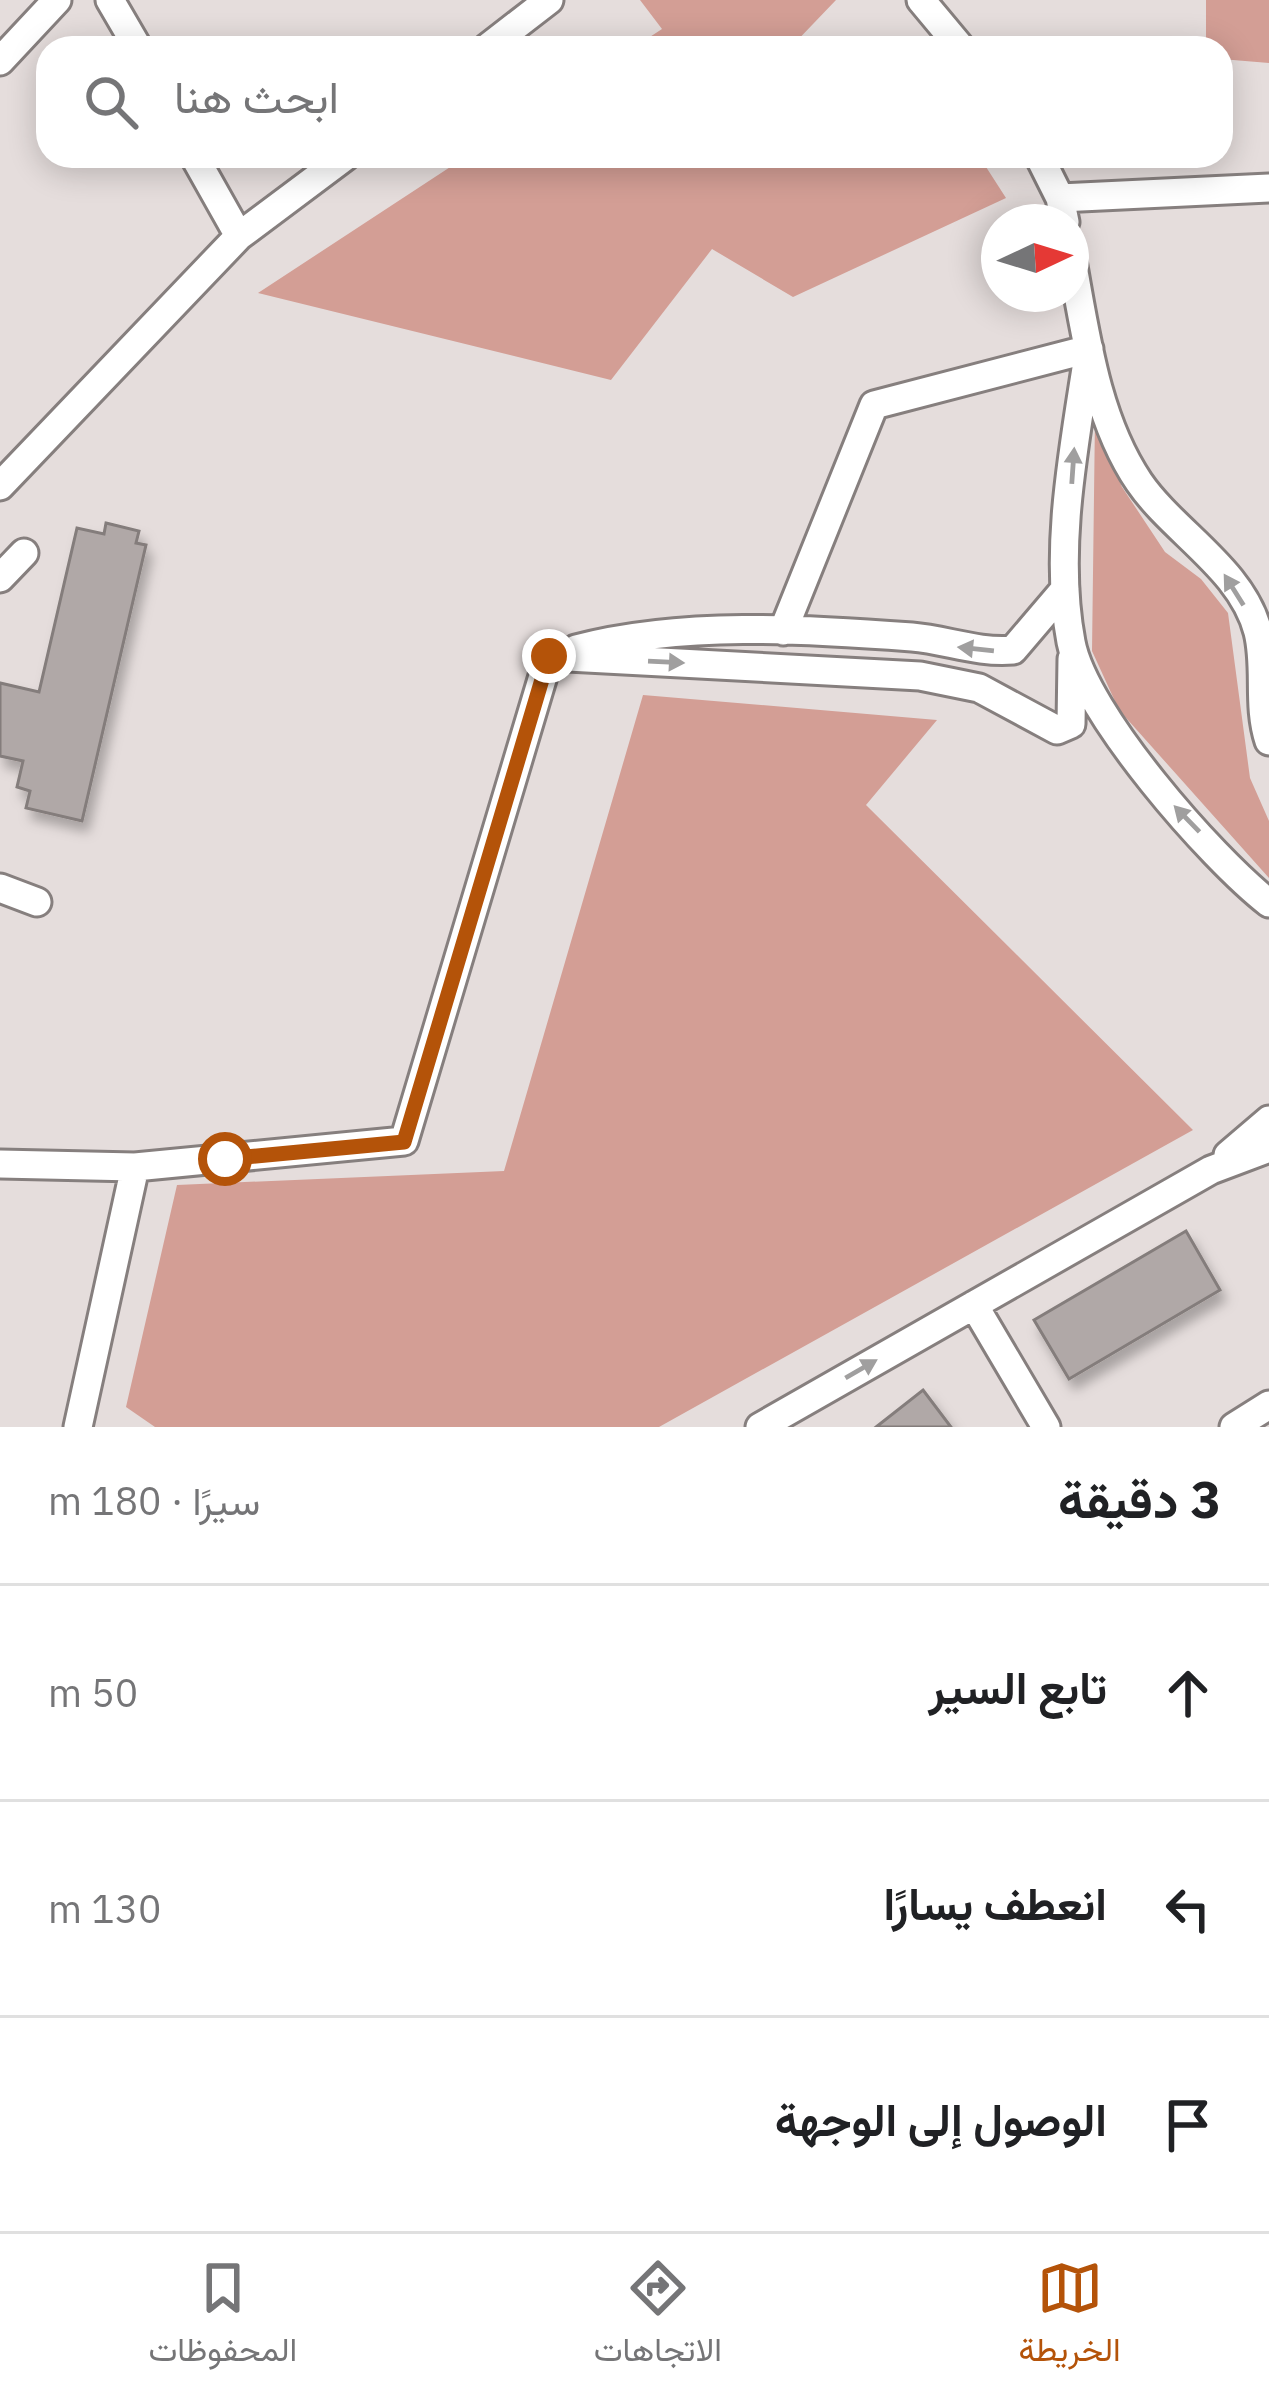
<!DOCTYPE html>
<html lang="ar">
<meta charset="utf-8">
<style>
body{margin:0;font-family:"IBM Plex Sans",Vazirmatn,sans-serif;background:#f6f6f6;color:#202124;direction:rtl}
.compass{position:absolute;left:981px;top:204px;width:108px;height:108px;border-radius:50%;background:#fff;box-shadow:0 6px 30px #0003;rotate:86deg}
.stop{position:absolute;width:36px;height:36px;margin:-27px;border:9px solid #b45309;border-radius:50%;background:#fff}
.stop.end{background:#b45309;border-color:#fff;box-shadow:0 3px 12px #0008}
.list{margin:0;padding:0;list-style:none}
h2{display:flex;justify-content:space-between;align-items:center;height:156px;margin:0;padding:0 48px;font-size:51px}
h2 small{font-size:39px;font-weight:400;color:#757577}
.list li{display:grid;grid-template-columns:78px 1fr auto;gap:36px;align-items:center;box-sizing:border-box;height:216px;padding:0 48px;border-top:3px solid #e0e0e0}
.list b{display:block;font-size:45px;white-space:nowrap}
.list em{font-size:39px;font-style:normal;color:#757577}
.icon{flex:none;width:66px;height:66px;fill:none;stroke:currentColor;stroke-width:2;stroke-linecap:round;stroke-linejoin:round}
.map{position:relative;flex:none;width:1269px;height:1427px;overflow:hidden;direction:ltr}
.search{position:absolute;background:#fff;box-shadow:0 6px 30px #0003;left:36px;right:36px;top:36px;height:132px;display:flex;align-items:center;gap:30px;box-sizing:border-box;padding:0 42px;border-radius:36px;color:#757577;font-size:45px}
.sheet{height:804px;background:#fff}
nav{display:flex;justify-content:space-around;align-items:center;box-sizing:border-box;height:168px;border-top:3px solid #e0e0e0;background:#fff;font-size:33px;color:#757577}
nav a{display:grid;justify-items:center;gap:6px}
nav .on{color:#b45309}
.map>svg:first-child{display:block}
</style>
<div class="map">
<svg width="1269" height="1427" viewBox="0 0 1269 1427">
<defs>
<filter id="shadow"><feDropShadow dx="5.5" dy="10" stdDeviation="6" flood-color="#0004"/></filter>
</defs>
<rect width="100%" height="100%" fill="#e5dddc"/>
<path fill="#d39e95" d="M640,0H836L790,48H633L662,29Z
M1206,0H1269V63L1221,59V48H1206Z
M467,156H979L1006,198L793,297L712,249L611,380L258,293Z
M1095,418L1122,487L1165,552L1201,579L1228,613L1250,778L1269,821V878L1119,710L1092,651Z
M643,695L937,720L866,805L1193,1130L659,1427H155L126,1407L177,1185L504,1171Z"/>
<path fill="#b0a8a7" stroke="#847d7b" stroke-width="3" filter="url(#shadow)" d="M106,523L139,531L136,543L146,545L82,821L26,808L30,791L17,787L23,761L0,756V683L39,692L77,528L104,534Z
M1186,1231L1220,1290L1069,1379L1034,1320Z
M923,1390L951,1427H876Z"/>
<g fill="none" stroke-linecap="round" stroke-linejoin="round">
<defs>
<path id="minor" d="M110,0L138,48
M921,0L961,48
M487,48L549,0
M0,61L57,0
M194,156L239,236
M1039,156L1060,198L1065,222
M1060,198L1269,188
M1071,255C1085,330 1095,417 1139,482C1174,533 1242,569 1258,632C1267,668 1257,705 1269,741
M1089,349C1075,442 1053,548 1071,642C1084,713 1211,858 1269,903
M0,486L239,236L346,156
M0,578L24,553
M783,631L874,405L1089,349
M576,649C683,621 802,629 912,637C947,640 977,653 1013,650L1065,589
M549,656L920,676L979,688L1057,730L1071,724L1072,659
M0,888L37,902
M1228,1155L1269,1120
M0,1164L135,1167L404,1141L549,656
M974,1305L1046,1427
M78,1427L135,1167
M760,1427L1211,1170L1269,1148
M1234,1427L1269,1405"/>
</defs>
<use href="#minor" stroke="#867f7e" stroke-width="33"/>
<use href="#minor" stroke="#fff" stroke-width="27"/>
</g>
<defs><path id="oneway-solid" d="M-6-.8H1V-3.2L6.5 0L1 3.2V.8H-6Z" transform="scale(3)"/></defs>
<g fill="#a09f9f">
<use href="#oneway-solid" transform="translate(1073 466) rotate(-86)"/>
<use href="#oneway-solid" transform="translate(1234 590) rotate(-122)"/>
<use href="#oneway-solid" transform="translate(976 649) rotate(-174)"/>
<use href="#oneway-solid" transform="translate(666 662) rotate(3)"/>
<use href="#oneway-solid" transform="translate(1187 819) rotate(-134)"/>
<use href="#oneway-solid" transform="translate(861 1369) rotate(-30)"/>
</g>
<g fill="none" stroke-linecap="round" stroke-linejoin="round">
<path stroke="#b45309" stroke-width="15" d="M225,1159L404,1142L549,656"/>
</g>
</svg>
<svg class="compass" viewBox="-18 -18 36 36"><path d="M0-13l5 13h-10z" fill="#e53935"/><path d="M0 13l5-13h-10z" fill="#757577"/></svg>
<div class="stop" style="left:225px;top:1159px"></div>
<div class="stop end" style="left:549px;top:656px"></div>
<div class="search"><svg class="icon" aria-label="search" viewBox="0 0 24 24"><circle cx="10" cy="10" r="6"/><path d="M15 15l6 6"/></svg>ابحث هنا</div>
</div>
<section class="sheet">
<h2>3 دقيقة<small>سيرًا · 180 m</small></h2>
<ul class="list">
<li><svg class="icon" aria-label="ahead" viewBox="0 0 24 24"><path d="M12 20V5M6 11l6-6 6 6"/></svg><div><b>تابع السير</b></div><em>50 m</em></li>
<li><svg class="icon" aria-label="left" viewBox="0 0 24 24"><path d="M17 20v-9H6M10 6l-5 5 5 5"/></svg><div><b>انعطف يسارًا</b></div><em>130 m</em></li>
<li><svg class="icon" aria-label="arrive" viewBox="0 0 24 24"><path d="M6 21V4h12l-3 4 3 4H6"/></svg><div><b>الوصول إلى الوجهة</b></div></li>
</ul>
</section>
<nav>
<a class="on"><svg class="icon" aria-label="map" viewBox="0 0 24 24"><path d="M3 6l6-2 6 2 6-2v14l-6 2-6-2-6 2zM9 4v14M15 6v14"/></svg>الخريطة</a>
<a><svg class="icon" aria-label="directions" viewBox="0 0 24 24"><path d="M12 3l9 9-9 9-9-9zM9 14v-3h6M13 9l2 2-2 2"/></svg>الاتجاهات</a>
<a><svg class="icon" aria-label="saved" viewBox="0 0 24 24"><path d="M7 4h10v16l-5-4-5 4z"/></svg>المحفوظات</a>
</nav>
